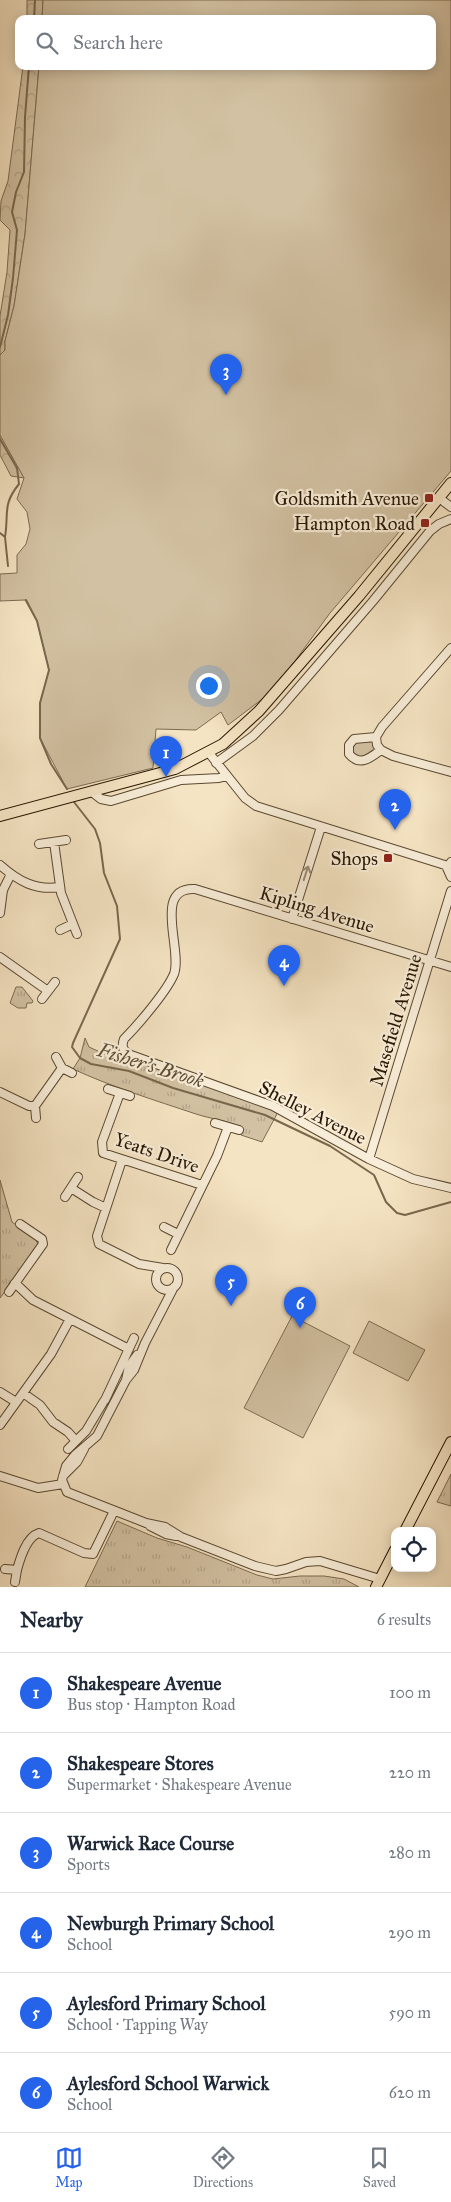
<!DOCTYPE html>
<meta charset="utf-8">
<style>
body{margin:0;font-family:"IM FELL Great Primer",serif;background:#f2f2f3;color:#1f2937}
.controls{position:absolute;right:15px;bottom:15px;display:grid;overflow:hidden;border-radius:10px;box-shadow:0 2px 12px #0003}
.controls button{width:45px;height:45px;display:grid;place-items:center;padding:0;border:0;border-bottom:1px solid #e0e1e3;background:#fff;color:#1f2937;font:25px sans-serif}
.you{position:absolute;left:208px;top:685px;width:18px;height:18px;margin:-12px;border:4px solid #fff;border-radius:50%;background:#1a73e8;box-shadow:0 0 0 8px #1a73e833}
.badge{display:grid;place-items:center;width:32px;height:32px;border-radius:50%;background:#2563eb;color:#fff;font-size:16px;font-weight:700}
.pin{position:absolute;translate:-50% -41px;filter:drop-shadow(0 1px 2px #0008)}
.pin::after{content:'';position:absolute;top:26px;width:18px;height:15px;background:inherit;clip-path:polygon(0 0,100% 0,50% 100%)}
.list{margin:0;padding:0;list-style:none}
h2{display:flex;justify-content:space-between;align-items:center;height:65px;margin:0;padding:0 20px;font-size:21px}
h2 small{font-size:16px;font-weight:400;color:#747a83}
.list li{display:grid;grid-template-columns:32px 1fr auto;gap:15px;align-items:center;box-sizing:border-box;height:80px;padding:0 20px;border-top:1px solid #e0e1e3}
.list b{display:block;font-size:19px;white-space:nowrap}
.list p{margin:0;font-size:16px;white-space:nowrap;color:#747a83}
.list em{font-size:16px;font-style:normal;color:#747a83}
.icon{flex:none;width:28px;height:28px;fill:none;stroke:currentColor;stroke-width:2;stroke-linecap:round;stroke-linejoin:round}
.map{position:relative;flex:none;width:451px;height:1587px;overflow:hidden}
.search{position:absolute;background:#fff;box-shadow:0 2px 12px #0003;left:15px;right:15px;top:15px;height:55px;display:flex;align-items:center;gap:12px;box-sizing:border-box;padding:0 18px;border-radius:10px;color:#747a83;font-size:19px}
.sheet{height:545px;background:#fff}
nav{display:flex;justify-content:space-around;align-items:center;box-sizing:border-box;height:70px;border-top:1px solid #e0e1e3;background:#fff;font-size:14px;color:#747a83}
nav a{display:grid;justify-items:center;gap:2px}
nav .on{color:#2563eb}
.map>svg:first-child{display:block}
</style>
<div class="map">
<svg width="451" height="1587" viewBox="0 0 451 1587">
<defs>
<pattern id="grass-tufts" width="24" height="20" patternUnits="userSpaceOnUse" patternTransform="scale(1.25)"><rect width="24" height="20" fill="#d2c1a2"/><path d="M3 7l-1-3M5 7V3M7 7l1-3M15 17l-1-3M17 17v-4M19 17l1-3" fill="none" stroke="#b4a58a"/></pattern>
<pattern id="forest-crowns" width="20" height="18" patternUnits="userSpaceOnUse" patternTransform="scale(1.25)"><rect width="20" height="18" fill="#d2c1a2"/><path d="M2 6a3 3 0 1 1 6 0M12 15a3 3 0 1 1 6 0" fill="none" stroke="#b4a58a"/></pattern>
</defs>
<rect width="100%" height="100%" fill="#f5e4c3"/>
<filter id="stains"><feTurbulence type="fractalNoise" baseFrequency=".004" numOctaves="4"/><feColorMatrix values="0 0 0 0 .2 0 0 0 0 .09 0 0 0 0 .02 0 0 0 .5 -.17"/></filter>
<radialGradient id="worn" r=".72"><stop offset=".6" stop-color="#630" stop-opacity="0"/><stop offset="1" stop-color="#630" stop-opacity=".3"/></radialGradient>
<path fill="url(#grass-tufts)" stroke="#7c6b51" d="M356,741H372L374,749L361,758L351,753L352,744Z
M16,987H22L33,1001L32,1003H27L26,1008H18L10,1003Z
M85,1038L89,1047L111,1057L115,1048L126,1055L278,1112L262,1142L241,1135L243,1128C230,1121 211,1119 196,1114C154,1100 112,1087 73,1069L80,1058Z
M0,1180L12,1222L36,1240L39,1246L0,1298Z
M451,1474V1506L437,1502Z
M117,1521L157,1538L187,1547L257,1575L273,1579L300,1576H324L344,1579L359,1587H85Z"/>
<path fill="url(#forest-crowns)" stroke="#7c6b51" d="M27,0H43L42,19H27Z
M23,66H39L25,234L14,306L5,341V350L0,355V316L7,272L10,230L0,220L1,201L8,181Z
M0,432L24,478L11,476L0,455Z"/>
<path fill="#d2c1a2" stroke="#7c6b51" d="M43,0H451V471L330,613L295,661L265,697L228,725L221,712L196,730L156,729L153,768L67,789L40,738V703L49,670L37,621L25,600L0,601V574L17,573V555L26,544L30,529L27,512L17,499L24,478L0,435V355L5,350V341L14,306L25,234L39,66H432V19H42Z
M292,1316L350,1346L303,1438L244,1408Z
M369,1321L425,1350L408,1381L353,1353Z"/>
<g fill="none" stroke-linecap="round" stroke-linejoin="round">
<path stroke="#79674d" stroke-width="2" d="M34,19L35,0
M0,347L8,315L13,278L17,230L12,212L16,192L24,172L25,117L29,66
M0,439L17,468L19,484C2,505 9,513 5,537
M0,533L5,537L8,566
M26,600L37,621L49,670L40,703V738L51,764L67,789
M74,802L95,829L100,843L104,873L117,906L120,939L73,1043L72,1047L80,1058L91,1064L129,1071L173,1088L265,1115L330,1146L374,1175L386,1202L397,1213L405,1215L451,1202"/>
<defs>
<path id="minor" d="M439,498L451,507
M376,737L382,727L451,648
M376,737L377,745L381,750C370,758 360,767 349,754V745L354,739Z
M381,750L393,756L451,772
M209,753L245,798L256,806L448,866
M216,763L253,736L279,710L373,601L430,531L439,524L451,519
M92,792L101,799L111,801L181,780L219,778L226,776
M54,842L61,893L77,934
M39,844L66,840
M451,862L447,868L451,877
M0,865C18,881 36,891 60,887
M0,913L3,890L11,874
M292,919L321,827
M60,930L73,924
M0,957L48,991
M451,967L195,889C152,887 183,950 174,974C167,991 138,1025 124,1039C121,1047 123,1051 131,1055L273,1106L369,1159L413,1179L451,1188
M42,999L55,982
M56,1057L62,1068L72,1073
M108,1089L130,1096
M0,1092L29,1106H35L62,1068
M120,1093L102,1142L103,1153L202,1185
M35,1106L36,1118
M215,1123L239,1130
M369,1159L451,891
M122,1160L97,1236L99,1244L139,1264L163,1268
M71,1188L93,1202L106,1208
M65,1197L78,1177
M164,1227L178,1234
M171,1250L217,1156L228,1127
M156 1279a11 11 0 1 1 22 0a11 11 0 1 1-22 0Z
M15,1283L33,1300L129,1349
M174,1287L145,1343L134,1370L126,1380L97,1436L75,1455L66,1466L62,1480L67,1492L146,1523L165,1527L181,1537L255,1566L276,1571L286,1569L306,1562L320,1561L380,1579
M9,1292L43,1244L42,1239L20,1224
M126,1380L129,1366L137,1355
M0,1392L16,1402
M23,1393L40,1405L53,1422L68,1432L76,1441
M105,1400L134,1338
M0,1425L51,1354L70,1319
M68,1449L86,1431L104,1401
M0,1476L38,1488L63,1484
M63,1476L77,1462L84,1449
M150,1526L166,1534L176,1536
M5,1569L17,1570L15,1582
M17,1570C20,1559 26,1537 39,1533L84,1553L93,1554L114,1511"/>
<path id="major" d="M0,816L175,769L223,744L259,711L359,596L451,483
M405,1531L451,1442
M376,1587L395,1550"/>
</defs>
<use href="#minor" stroke="#5a4931" stroke-width="10"/>
<use href="#major" stroke="#271500" stroke-width="12"/>
<use href="#minor" stroke="#f8edd8" stroke-width="8"/>
<use href="#major" stroke="#f5e4c3" stroke-width="10"/>
</g>
<defs><path id="oneway-shaft" d="M-6 0H5M1.5-3L5.5 0L1.5 3" fill="none" stroke-width="1.6" stroke-linecap="round" stroke-linejoin="round" transform="scale(1.25)"/></defs>
<use stroke="#9a8c77" href="#oneway-shaft" transform="translate(306 873) rotate(-72)"/>
<g fill="#8f2418" stroke="#f8edd8" stroke-width="2">
<rect x="424" y="493" width="10" height="10" rx="2.5"/>
<rect x="420" y="518" width="10" height="10" rx="2.5"/>
<rect x="383" y="853" width="10" height="10" rx="2.5"/>
</g>
<g text-anchor="middle" stroke-width="4.5" stroke-linejoin="round" paint-order="stroke">
<g font-size="19" fill="#271500" stroke="#f8edd8" text-anchor="end">
<text x="419" y="505">Goldsmith Avenue</text>
<text x="415" y="530">Hampton Road</text>
<text x="378" y="865">Shops</text>
</g>
<g font-size="19" fill="#271500" stroke="#f8edd8">
<text transform="translate(317 909) rotate(17)" y="7">Kipling Avenue</text>
<text transform="translate(395 1020) rotate(-73)" y="7">Masefield Avenue</text>
<text transform="translate(313 1112) rotate(27)" y="7">Shelley Avenue</text>
<text transform="translate(157 1152) rotate(19)" y="7">Yeats Drive</text>
</g>
<g font-size="20" font-style="italic" fill="#5d4c34" stroke="#f8edd8">
<text transform="translate(151 1065) rotate(17)" y="7">Fisher's Brook</text>
</g>
</g>
<rect width="100%" height="100%" filter="url(#stains)"/>
<rect width="100%" height="100%" fill="url(#worn)"/>
</svg>
<div class="controls">
<button><svg class="icon" aria-label="locate" viewBox="0 0 24 24"><circle cx="12" cy="12" r="6"/><path d="M12 2v4M12 18v4M2 12h4M18 12h4"/></svg></button>
</div>
<div class="you"></div>
<div class="pin badge" style="left:166px;top:777px">1</div>
<div class="pin badge" style="left:395px;top:830px">2</div>
<div class="pin badge" style="left:226px;top:395px">3</div>
<div class="pin badge" style="left:284px;top:986px">4</div>
<div class="pin badge" style="left:231px;top:1306px">5</div>
<div class="pin badge" style="left:300px;top:1328px">6</div>
<div class="search"><svg class="icon" aria-label="search" viewBox="0 0 24 24"><circle cx="10" cy="10" r="6"/><path d="M15 15l6 6"/></svg>Search here</div>
</div>
<section class="sheet">
<h2>Nearby<small>6 results</small></h2>
<ul class="list">
<li><span class="badge">1</span><div><b>Shakespeare Avenue</b><p>Bus stop · Hampton Road</p></div><em>100 m</em></li>
<li><span class="badge">2</span><div><b>Shakespeare Stores</b><p>Supermarket · Shakespeare Avenue</p></div><em>220 m</em></li>
<li><span class="badge">3</span><div><b>Warwick Race Course</b><p>Sports</p></div><em>280 m</em></li>
<li><span class="badge">4</span><div><b>Newburgh Primary School</b><p>School</p></div><em>290 m</em></li>
<li><span class="badge">5</span><div><b>Aylesford Primary School</b><p>School · Tapping Way</p></div><em>590 m</em></li>
<li><span class="badge">6</span><div><b>Aylesford School Warwick</b><p>School</p></div><em>620 m</em></li>
</ul>
</section>
<nav>
<a class="on"><svg class="icon" aria-label="map" viewBox="0 0 24 24"><path d="M3 6l6-2 6 2 6-2v14l-6 2-6-2-6 2zM9 4v14M15 6v14"/></svg>Map</a>
<a><svg class="icon" aria-label="directions" viewBox="0 0 24 24"><path d="M12 3l9 9-9 9-9-9zM9 14v-3h6M13 9l2 2-2 2"/></svg>Directions</a>
<a><svg class="icon" aria-label="saved" viewBox="0 0 24 24"><path d="M7 4h10v16l-5-4-5 4z"/></svg>Saved</a>
</nav>
